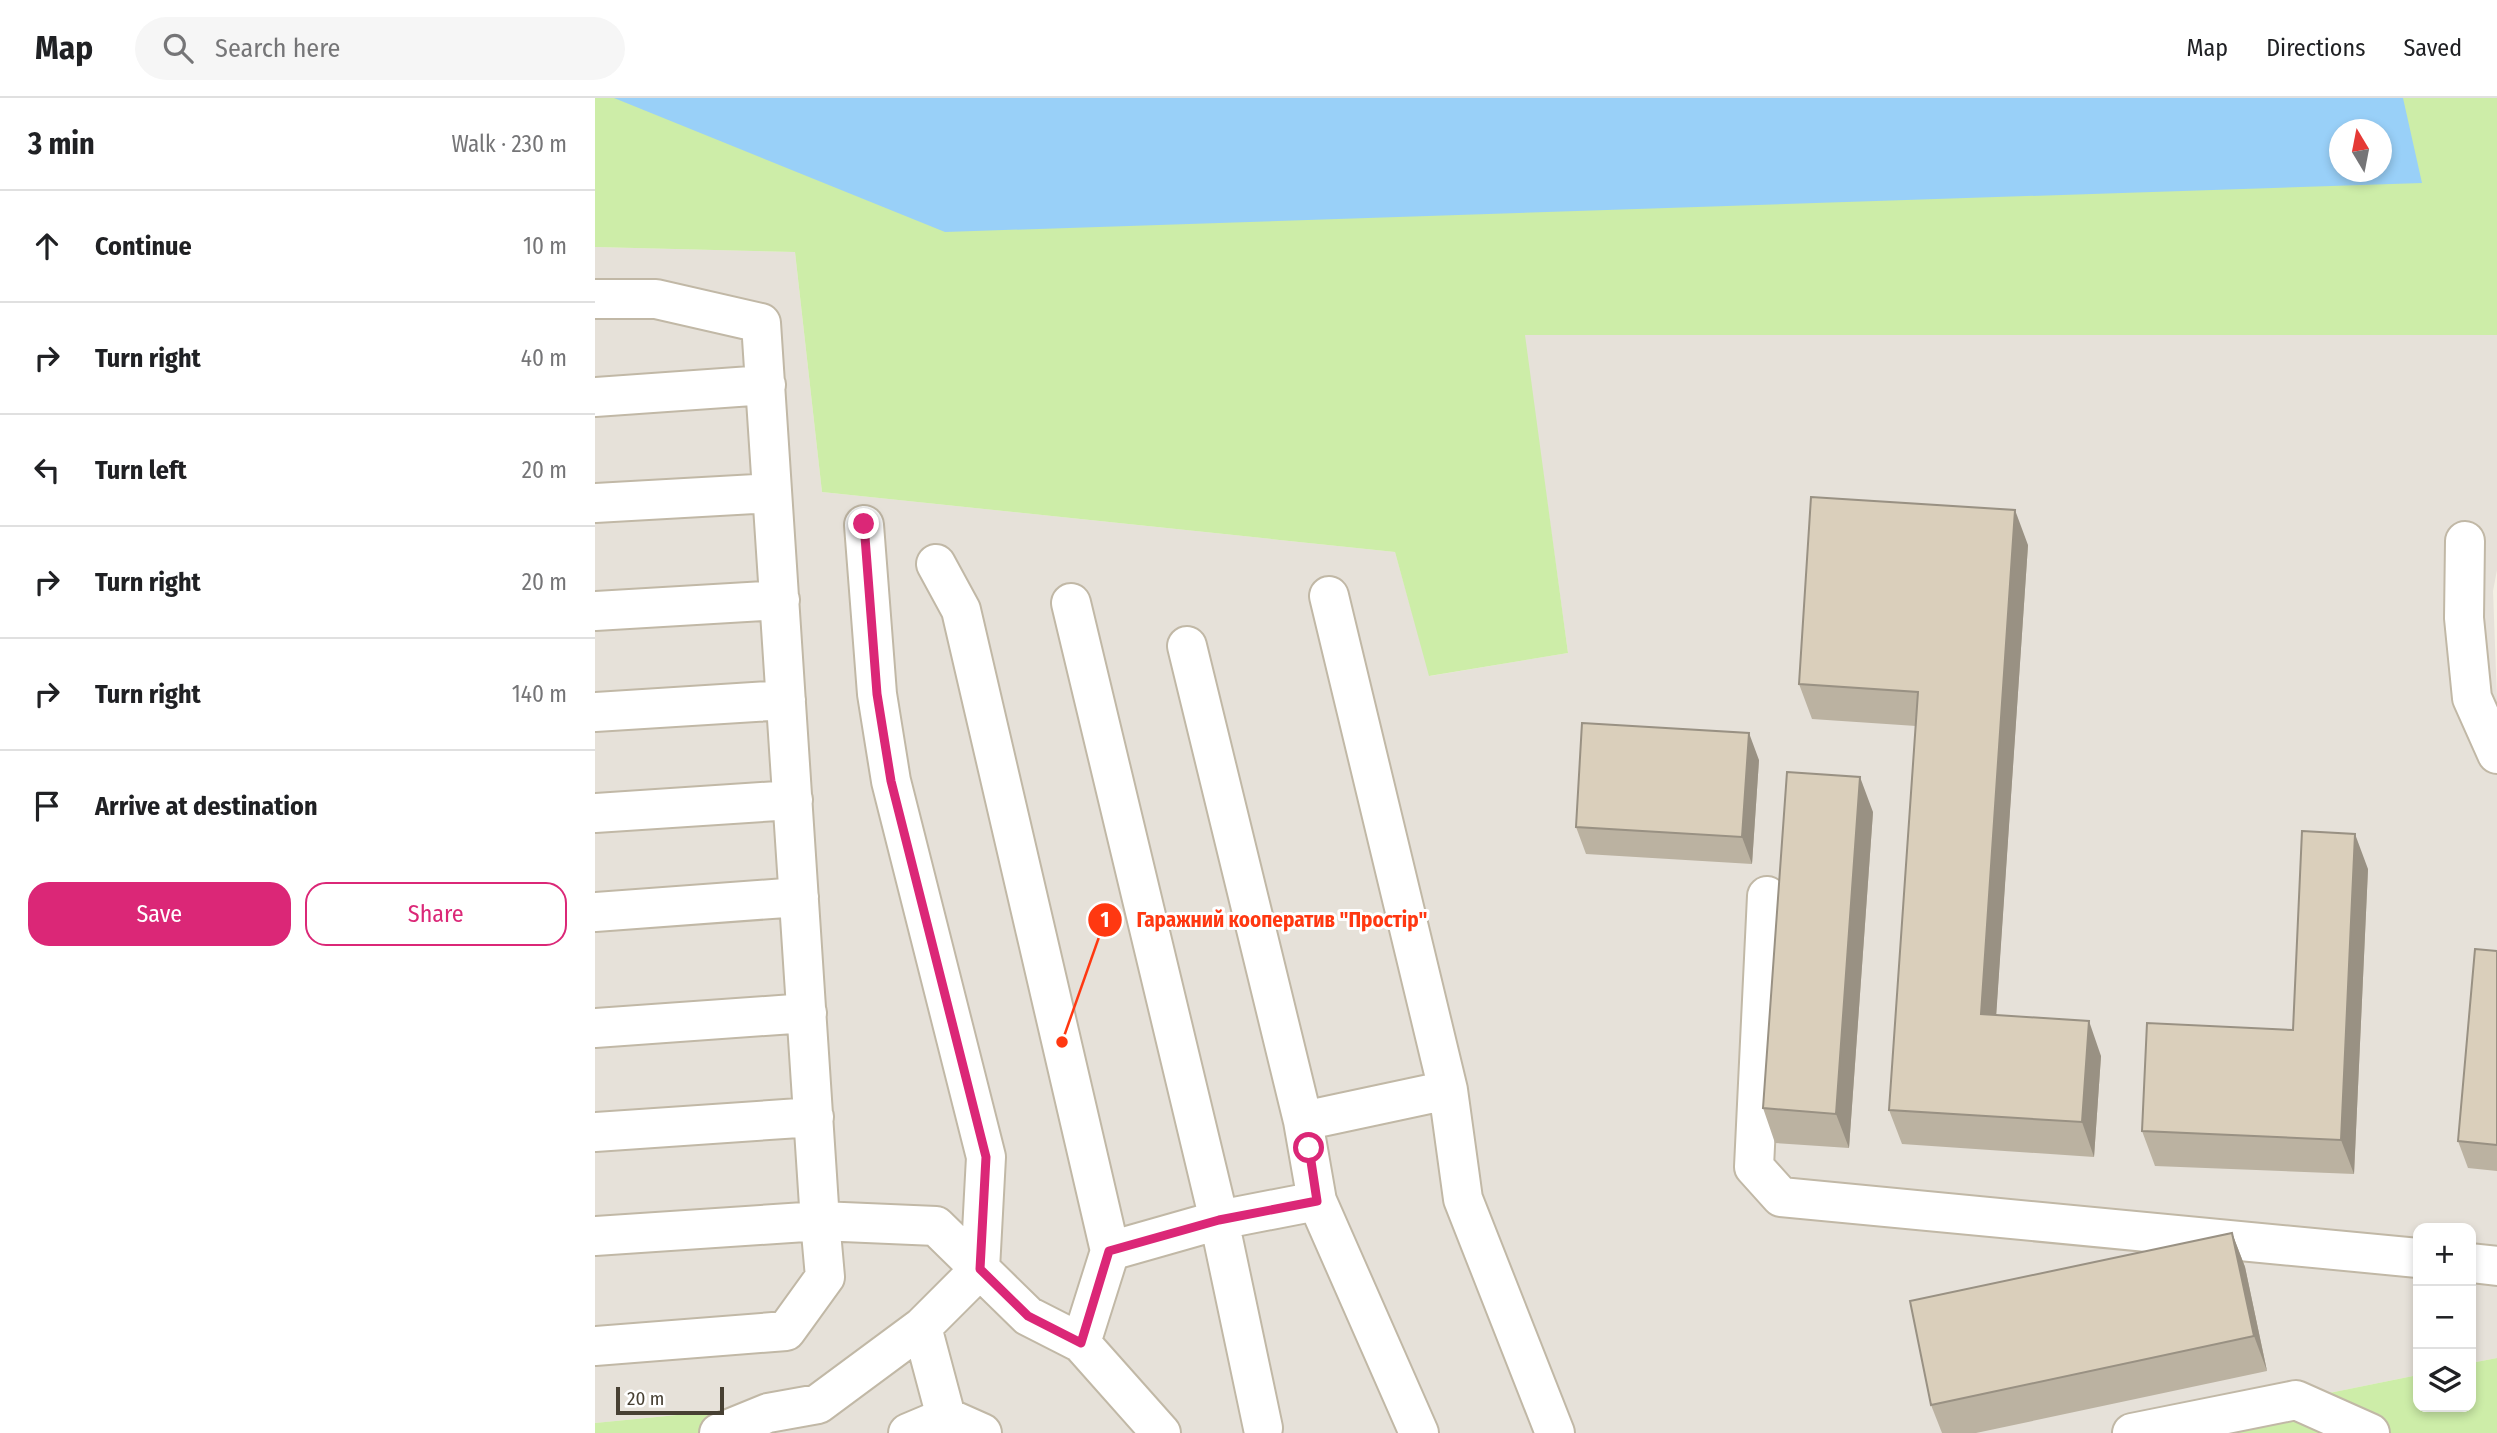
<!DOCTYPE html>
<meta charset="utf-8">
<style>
body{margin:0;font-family:"Fira Sans Condensed",sans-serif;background:#f6f6f6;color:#202124}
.controls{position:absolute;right:21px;bottom:21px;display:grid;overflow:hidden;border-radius:14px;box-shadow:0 4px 10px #0003}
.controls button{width:63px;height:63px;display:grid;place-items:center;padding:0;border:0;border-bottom:2px solid #e0e0e0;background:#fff;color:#202124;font:35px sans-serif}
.compass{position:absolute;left:1734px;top:21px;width:63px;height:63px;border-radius:50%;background:#fff;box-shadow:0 4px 10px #0003;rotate:350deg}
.scale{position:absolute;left:21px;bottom:18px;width:108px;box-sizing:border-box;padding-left:7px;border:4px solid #474033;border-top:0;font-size:19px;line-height:24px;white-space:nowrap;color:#474033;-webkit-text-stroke:5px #fff;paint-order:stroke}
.stop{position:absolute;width:21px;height:21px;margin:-16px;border:5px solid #db2777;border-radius:50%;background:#fff}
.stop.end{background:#db2777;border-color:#fff;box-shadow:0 2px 7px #0008}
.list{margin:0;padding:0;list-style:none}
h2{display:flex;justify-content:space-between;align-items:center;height:91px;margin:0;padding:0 28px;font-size:30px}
h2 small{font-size:23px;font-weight:400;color:#757577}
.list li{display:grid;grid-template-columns:46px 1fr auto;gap:21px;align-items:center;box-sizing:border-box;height:112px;padding:0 28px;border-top:2px solid #e0e0e0}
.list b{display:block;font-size:26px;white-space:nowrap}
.list em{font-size:23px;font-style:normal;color:#757577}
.actions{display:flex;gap:14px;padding:21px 28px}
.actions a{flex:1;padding:16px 0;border:2px solid #db2777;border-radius:21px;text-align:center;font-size:24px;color:#db2777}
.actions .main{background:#db2777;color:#fff}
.icon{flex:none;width:38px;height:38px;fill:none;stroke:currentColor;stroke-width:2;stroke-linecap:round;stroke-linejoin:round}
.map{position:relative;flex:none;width:1902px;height:1335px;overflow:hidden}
header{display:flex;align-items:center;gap:42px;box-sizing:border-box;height:98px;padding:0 35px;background:#fff;border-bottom:2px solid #e0e0e0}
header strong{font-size:33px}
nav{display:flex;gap:38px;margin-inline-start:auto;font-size:24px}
.search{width:490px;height:63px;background:#f6f6f6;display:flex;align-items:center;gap:18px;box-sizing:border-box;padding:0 24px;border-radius:38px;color:#757577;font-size:26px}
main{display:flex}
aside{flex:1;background:#fff}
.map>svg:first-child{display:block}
</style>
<header>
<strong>Map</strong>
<div class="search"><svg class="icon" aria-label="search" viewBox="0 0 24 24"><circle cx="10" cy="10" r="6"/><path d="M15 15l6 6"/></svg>Search here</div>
<nav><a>Map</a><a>Directions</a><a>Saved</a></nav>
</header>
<main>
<aside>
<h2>3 min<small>Walk · 230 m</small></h2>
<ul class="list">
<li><svg class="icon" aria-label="ahead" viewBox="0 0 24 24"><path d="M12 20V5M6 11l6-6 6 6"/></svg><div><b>Continue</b></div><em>10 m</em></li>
<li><svg class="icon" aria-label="right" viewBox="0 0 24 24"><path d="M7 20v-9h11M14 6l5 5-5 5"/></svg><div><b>Turn right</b></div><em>40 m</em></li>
<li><svg class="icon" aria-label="left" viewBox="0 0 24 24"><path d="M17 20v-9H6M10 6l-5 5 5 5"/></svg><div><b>Turn left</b></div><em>20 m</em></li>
<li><svg class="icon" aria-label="right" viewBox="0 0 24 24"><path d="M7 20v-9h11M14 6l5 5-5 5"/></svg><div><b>Turn right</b></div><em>20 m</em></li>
<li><svg class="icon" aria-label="right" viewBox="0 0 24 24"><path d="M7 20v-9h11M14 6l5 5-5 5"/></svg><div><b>Turn right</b></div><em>140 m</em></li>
<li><svg class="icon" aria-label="arrive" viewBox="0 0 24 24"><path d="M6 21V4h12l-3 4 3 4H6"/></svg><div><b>Arrive at destination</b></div></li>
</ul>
<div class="actions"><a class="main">Save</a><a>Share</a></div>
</aside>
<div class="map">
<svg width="1902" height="1335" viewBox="0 0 1902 1335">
<rect width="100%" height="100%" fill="#f4f0e4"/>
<path fill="#e6e1d9" d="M0,149L200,154L227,394L800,454L835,578L973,555L929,237H1902V472L1898,493L1902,601V1260L1876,1265V1130H1823V1277L1537,1335H157L154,1310L0,1325Z"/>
<path fill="#cdeda8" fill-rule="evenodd" d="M0,0H1902V237H930L973,555L834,578L800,454L227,394L200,154L0,149ZM1744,32H1786V74H1744Z
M1902,1260V1335H1537L1823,1277V1309H1876V1265Z
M154,1310L157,1335H0V1325Z"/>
<path fill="#99d0f8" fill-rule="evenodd" d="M19,0H1808L1827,85L350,134ZM1744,32H1786V74H1744Z"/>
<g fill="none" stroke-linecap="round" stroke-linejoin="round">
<defs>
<path id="minor" d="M0,201H61L166,225L225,1123L341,1128L433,1218L486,1245L566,1335
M0,299L171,287
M0,405L177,395
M1870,443L1869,520L1877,600L1902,656
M341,466L366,512L515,1153L486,1245
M476,505L624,1122L515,1153
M0,513L185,502
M592,548L708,1023L722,1103L624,1122L668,1330
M0,614L191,602
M0,715L198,702
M1172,798L1159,1069L1186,1099L1823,1160
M0,814L204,799
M0,930L212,915
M853,992L868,1101L960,1335
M708,1023L853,992L734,498
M0,1034L219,1019
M722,1103L824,1335
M0,1138L225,1123L230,1179L191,1233L0,1248
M1876,1165L1902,1168
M327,1229L351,1319
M124,1335L173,1315L223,1306L327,1229L385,1171L391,1059L296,683L282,596L269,427
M313,1335L351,1319L387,1335
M1537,1335L1701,1302L1775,1335"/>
</defs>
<use href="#minor" stroke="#c1b8a6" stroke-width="42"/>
<use href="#minor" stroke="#fff" stroke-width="38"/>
</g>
<path fill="#bbb2a1" d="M1433,447L1401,917L1506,958L1499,1059L1307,1046L1294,1012L1321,628L1217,621L1204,586Z
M1164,662L1157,766L991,756L981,729Z
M1278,714L1254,1050L1180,1045L1168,1010Z
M1773,771L1759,1076L1560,1068L1547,1033L1698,932Z
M1902,853V1073L1873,1070L1863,1043Z
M1637,1135L1650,1169L1672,1273L1381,1335H1347L1336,1307Z"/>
<path fill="#999183" d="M1420,412L1433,447L1399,950L1386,916Z
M1154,635L1164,662L1157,766L1147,739Z
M1265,679L1278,714L1254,1050L1241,1016Z
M1760,736L1773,771L1759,1076L1746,1042Z
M1494,923L1506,958L1499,1059L1487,1024Z
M1637,1135L1650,1169L1672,1273L1659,1238Z"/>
<path fill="#dacfbb" stroke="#999183" stroke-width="2" d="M1216,399L1420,412L1386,916L1494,923L1487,1024L1294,1012L1323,594L1204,586Z
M987,625L1154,635L1147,739L981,729Z
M1192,674L1265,679L1241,1016L1168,1010Z
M1707,733L1760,736L1746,1042L1547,1033L1552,925L1698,932Z
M1880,851L1902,853V1047L1863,1043Z
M1637,1135L1659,1238L1336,1307L1315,1203Z"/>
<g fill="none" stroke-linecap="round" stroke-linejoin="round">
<path stroke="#db2777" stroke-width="9" d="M269,426L282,596L296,683L391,1059L385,1171L433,1218L486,1245L514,1153L624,1122L722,1103L714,1050"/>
</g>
<path fill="none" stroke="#ff3811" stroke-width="2.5" d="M467 944L510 822"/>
<g fill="#ff3811" stroke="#fff" stroke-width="2.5">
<circle cx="467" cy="944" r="7"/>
<circle cx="510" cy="822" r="18"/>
</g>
<g font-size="21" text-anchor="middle" font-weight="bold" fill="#fff">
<text x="510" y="829">1</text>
</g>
<g font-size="21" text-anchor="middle" font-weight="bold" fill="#ff3811" stroke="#fff" stroke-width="6" stroke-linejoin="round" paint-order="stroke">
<text x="687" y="829">Гаражний кооператив "Простір"</text>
</g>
</svg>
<div class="controls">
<button>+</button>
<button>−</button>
<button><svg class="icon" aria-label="layers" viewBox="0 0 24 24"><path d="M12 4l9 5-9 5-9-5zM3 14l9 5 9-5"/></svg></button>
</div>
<svg class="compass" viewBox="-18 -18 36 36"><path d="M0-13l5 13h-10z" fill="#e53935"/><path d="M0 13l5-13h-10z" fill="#757577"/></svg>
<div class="scale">20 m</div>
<div class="stop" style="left:714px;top:1050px"></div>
<div class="stop end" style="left:269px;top:426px"></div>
</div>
</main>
